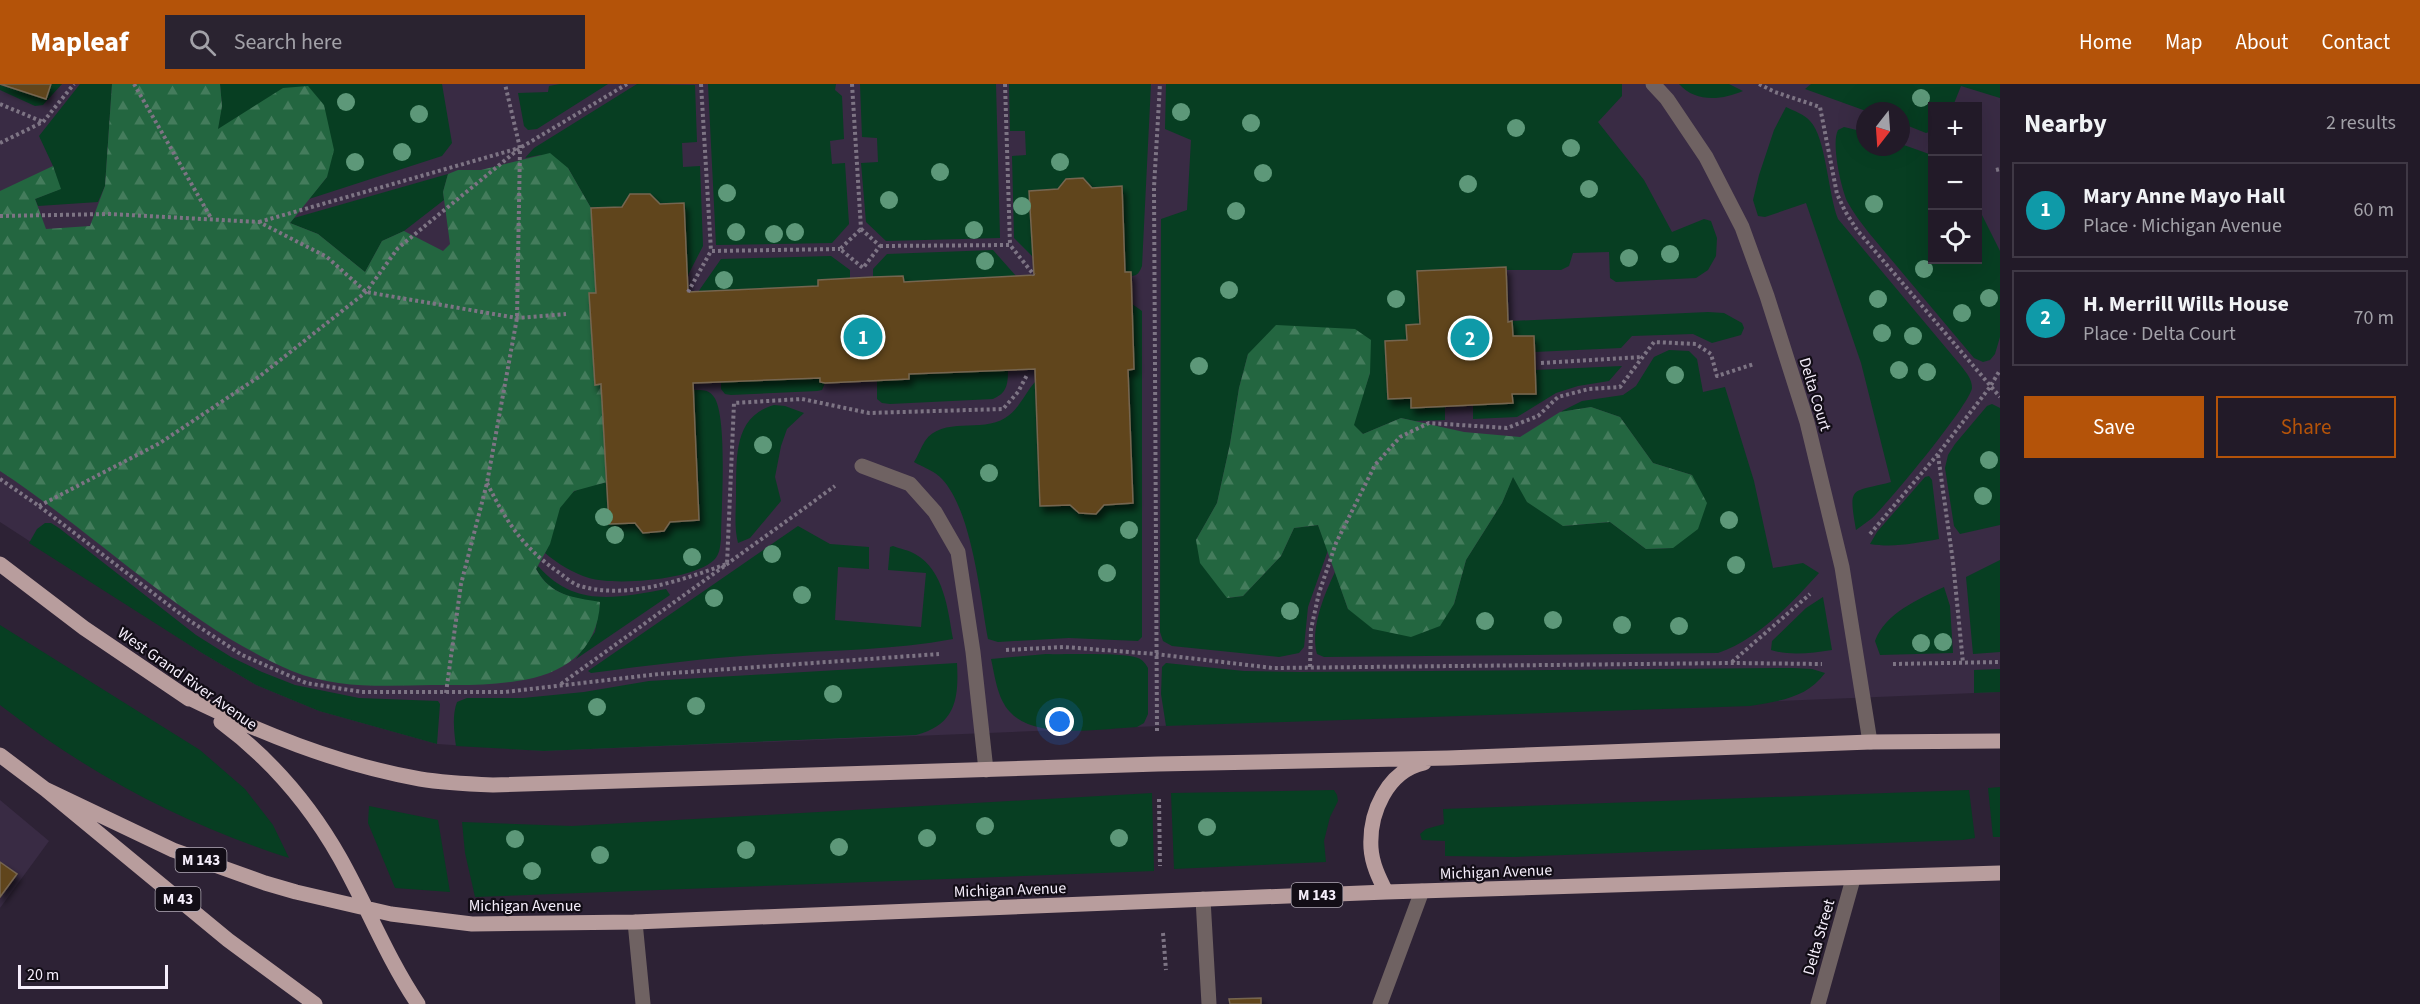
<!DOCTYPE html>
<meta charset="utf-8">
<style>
body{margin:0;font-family:"Source Sans 3",sans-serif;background:#2a2330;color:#f1f3f6}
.controls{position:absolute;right:18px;top:18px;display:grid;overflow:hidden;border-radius:0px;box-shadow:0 6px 24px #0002}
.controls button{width:54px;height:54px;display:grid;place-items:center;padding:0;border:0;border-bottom:2px solid #3f3845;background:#221a28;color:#f1f3f6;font:30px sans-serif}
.compass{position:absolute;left:1856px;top:18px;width:54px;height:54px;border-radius:50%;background:#221a28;box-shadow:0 6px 24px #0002;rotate:197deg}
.scale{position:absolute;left:18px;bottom:15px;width:150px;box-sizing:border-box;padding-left:6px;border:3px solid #f5eefb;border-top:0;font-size:16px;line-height:21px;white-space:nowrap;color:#f5eefb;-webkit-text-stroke:4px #120d16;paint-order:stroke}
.you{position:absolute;left:1060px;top:638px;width:21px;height:21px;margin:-15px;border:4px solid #fff;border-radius:50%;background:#1a73e8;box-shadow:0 0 0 9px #1a73e833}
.badge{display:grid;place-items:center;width:39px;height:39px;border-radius:50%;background:#b45309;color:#fff;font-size:20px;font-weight:700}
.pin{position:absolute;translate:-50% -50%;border:3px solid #fff;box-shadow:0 2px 6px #0006}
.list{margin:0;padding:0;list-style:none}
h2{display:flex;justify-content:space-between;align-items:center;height:78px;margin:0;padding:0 24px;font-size:26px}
h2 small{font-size:20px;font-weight:400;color:#a2a1a8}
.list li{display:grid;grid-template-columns:39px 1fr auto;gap:18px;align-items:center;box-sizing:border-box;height:96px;margin:0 12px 12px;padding:0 12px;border:2px solid #3f3845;border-radius:0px}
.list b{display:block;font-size:22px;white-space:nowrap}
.list p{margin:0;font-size:20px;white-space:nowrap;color:#a2a1a8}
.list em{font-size:20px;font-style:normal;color:#a2a1a8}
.actions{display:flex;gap:12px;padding:18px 24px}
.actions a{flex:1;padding:14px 0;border:2px solid #b45309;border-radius:0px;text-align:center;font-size:21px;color:#b45309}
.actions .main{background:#b45309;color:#fff}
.icon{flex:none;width:33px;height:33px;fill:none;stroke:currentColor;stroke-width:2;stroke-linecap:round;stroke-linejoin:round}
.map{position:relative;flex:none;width:2000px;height:920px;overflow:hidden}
header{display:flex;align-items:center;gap:36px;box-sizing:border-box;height:84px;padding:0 30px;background:#b45309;color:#fff}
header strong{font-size:28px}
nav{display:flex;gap:33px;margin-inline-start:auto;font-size:21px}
.search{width:420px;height:54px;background:#2a2330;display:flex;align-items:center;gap:15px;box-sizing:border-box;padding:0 21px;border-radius:0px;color:#a2a1a8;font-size:22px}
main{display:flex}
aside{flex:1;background:#221a28}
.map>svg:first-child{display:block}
</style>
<header>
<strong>Mapleaf</strong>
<div class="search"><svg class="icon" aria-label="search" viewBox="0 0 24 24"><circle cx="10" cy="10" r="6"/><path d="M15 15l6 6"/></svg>Search here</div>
<nav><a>Home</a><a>Map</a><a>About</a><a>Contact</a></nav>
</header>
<main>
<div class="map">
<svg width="2000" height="920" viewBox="0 0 2000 920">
<defs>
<pattern id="forest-firs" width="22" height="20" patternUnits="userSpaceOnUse" patternTransform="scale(1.5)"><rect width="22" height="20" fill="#236640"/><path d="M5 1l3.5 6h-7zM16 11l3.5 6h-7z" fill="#447c5c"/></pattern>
<filter id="shadow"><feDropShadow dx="3.5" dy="6" stdDeviation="3" flood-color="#0009"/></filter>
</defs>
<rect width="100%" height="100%" fill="#2d2235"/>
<path fill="#392b44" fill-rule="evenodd" d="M0,0H2000V608L544,667L437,660L319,627L256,601L202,569L0,438ZM1932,22H1978V176H1932ZM1865,27H1901V63H1865Z
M0,716L49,757L0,824Z"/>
<path fill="#073e22" d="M51,0H62L43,21L35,22L0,6V1L46,15Z
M80,0H112L105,102L98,118L38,122L35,115L60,105L53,82L39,52Z
M220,0H442L452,59L442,72L309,115L327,93L217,46L222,22Z
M560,0H608L537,45L528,46L524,42L518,9L548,8L549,2Z
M637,0L695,1L697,58L682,59L683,83L700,82L703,162L687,193L683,119L660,120L631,110L622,123L591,124L568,84L540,71L525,74L534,64Z
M708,0H836L835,6L842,12L844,55L830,57L832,80L845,79L849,140L832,159L716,161Z
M860,0H996L1000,154L886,157L866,138L861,79L878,78L877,54L862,53Z
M1009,0H1151L1142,182C1140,187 1138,192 1131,192V188H1125L1121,102L1092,104L1083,94L1066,95L1058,105L1029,107L1033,173L1014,154L1012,72L1026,71L1025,47H1010Z
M1166,0H1622V12L1598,38L1644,96L1672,148L1704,135L1711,137L1717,154L1716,172L1708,186L1696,194L1616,198L1610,194L1609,168L1573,169L1569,182L1561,186H1506L1505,183L1417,187L1420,240L1407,256L1385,257L1388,315L1411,314L1445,322V336L1415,337L1401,334L1363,350L1353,341L1370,289L1248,270L1239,304L1230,360L1217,419L1196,456L1228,514L1243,512L1281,472L1294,444L1318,441L1328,466L1308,523L1304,563L1299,569L1279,573L1172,562L1163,557L1160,548L1161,135L1187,126L1191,56L1165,45Z
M1679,0H1729L1743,7C1722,16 1696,19 1679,0Z
M1811,0H2000V14L1961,2L1953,22H1932V47L1926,49L1901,39V27H1866L1805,5Z
M1786,23C1794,27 1804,30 1810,37C1826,53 1828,110 1838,135L1962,283C1967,290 1972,295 1972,304C1970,320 1887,421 1871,435C1866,439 1861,442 1856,446C1848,400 1851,409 1891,398L1861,279L1806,119L1765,133L1758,132L1753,116L1759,91L1774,46Z
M1844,43L1865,48V63H1901V60L1932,71V176H1978V123L2000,167V253L1995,270L1990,276L1983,278L1974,274L1869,149C1861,139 1853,128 1847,117C1841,103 1831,59 1838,46Z
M448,90L443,108L444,116L404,147L382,157L365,188L318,150L290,139L294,134Z
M993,166L1016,192L904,198L903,192L873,193V185L887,170Z
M831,172L850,186V195L818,196V202L698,208L721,175Z
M1132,220L1142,227V553L1138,557L1069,554L998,558L988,555C980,512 972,427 942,395C936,388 923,383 914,378C918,372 921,363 925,357C942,332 982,349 1005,334C1018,327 1025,309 1035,298L1040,422L1070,421L1079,429L1096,430L1128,286L1134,285Z
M1708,228L1724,229L1742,239L1744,244L1741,251L1712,259L1693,250L1632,252L1621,264L1534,268V252H1513L1512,237Z
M1669,266L1689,267L1697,275L1703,308L1725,303L1754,397L1773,484L1803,479L1819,489C1791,520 1758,555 1718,569L1324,573L1317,570C1310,545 1324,511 1335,488L1348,525L1454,520L1466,476L1502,419L1513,392L1563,442L1610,438L1646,465L1673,464L1692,391L1653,379L1620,333L1591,323L1560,328L1582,317L1623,311L1636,302L1654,273Z
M1622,282L1609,297L1578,302L1556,309L1517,333L1473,335V321L1512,319V310H1535V286Z
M1008,286C1008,300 1007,309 993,315L890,320L882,319L877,315V296L909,295V290Z
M820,294V298L825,299L822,306L817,307L731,311L725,310L721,305V298Z
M693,306C701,306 709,305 714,313C728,333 721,427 721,455C720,463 720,470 714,476C694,496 615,502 589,494C573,489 558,480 545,469C556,451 553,418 575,407C584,402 597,401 607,398L609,440L635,439L643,449L663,447L670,438L699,436Z
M1992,320L2000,324V441L1960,450L1954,442L1945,384L1948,371L1955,360L1987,322Z
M774,321L785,322L804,329L787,345L781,362L775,393L781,417L750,454L738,459C734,444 736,427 736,412C737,376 732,333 774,321Z
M1929,392L1932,396L1939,455C1916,459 1894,464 1870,460L1877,448L1925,393Z
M45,439H51L59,444L196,551L231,573L262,588L295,601L359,614L438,617L440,620L437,660L319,627L256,601L202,569L29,459L37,445Z
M798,442L830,460L869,463V485L838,483L835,536L921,543L926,489L888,486L890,463L893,462C900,465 909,466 915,470C944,486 948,526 953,555C894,566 834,566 774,570C713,573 652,581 591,589L588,587Z
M2000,476V568L1973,570L1966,493Z
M538,482C575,524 616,514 666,505L670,511L576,575L595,548L600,519C572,513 551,512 536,485Z
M1944,503L1950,522L1953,569L1880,571L1875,557C1885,529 1919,515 1944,503Z
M1823,513L1832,566C1812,569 1790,572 1771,566L1772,557L1806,524Z
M0,541L200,666L245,705L273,741L289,774C181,739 89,690 0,621Z
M1046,570C1068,571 1119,568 1138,574C1143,576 1145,579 1148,584V630L1144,639L1137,643C1101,645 1035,656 1010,628C997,614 995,592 991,575Z
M957,579C959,616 955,641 916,651L544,667L456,662C454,648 452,631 457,618L467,614H523L584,608L649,597Z
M1166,579L1244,587L1301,588L1792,584L1812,585L1825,589C1807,614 1779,617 1750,622L1166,642L1161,610L1162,583Z
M2000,585V608L1974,609V586Z
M2000,703V753H1993L1988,704Z
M1334,706L1337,711L1338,717L1330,733L1324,757L1326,778L1174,785L1171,709Z
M1969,706L1975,754L1963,756L1514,773L1445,772V757L1422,756L1420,750L1426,745L1444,740L1443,725Z
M1152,709L1154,787L475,813L465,769L462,738L572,742Z
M369,722L438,736L450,808L395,804L368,739Z"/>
<path fill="url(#forest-firs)" d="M112,0H220L222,22L218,45L283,4L308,2L324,21L334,66L327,93L290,139L318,150L365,188L382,157L404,147L443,167L450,160L443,108L448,90L458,86H481L550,69L568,84L591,124L596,209H589L595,300H601L607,398L574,407L560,424L550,460L536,485C551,512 572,513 600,518C598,568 562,591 517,597C488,602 460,601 431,601C384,602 336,605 292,587C183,540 98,451 0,387V107L53,82L61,105L35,115L46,145L90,142L105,102Z
M1276,241L1355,245L1371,256L1370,289L1354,341L1363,350L1401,334L1464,348L1520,353L1560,328L1591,323L1620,333L1653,379L1692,391L1707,419L1698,445L1673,464L1646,465L1610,438L1563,442L1527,418L1513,393L1502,419L1466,476L1454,520L1440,542L1411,553L1373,545L1348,525L1318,441L1294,444L1281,472L1243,512L1227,514L1200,479L1196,456L1217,419L1230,360L1239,304L1248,270Z"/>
<path fill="#60441a" stroke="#756550" stroke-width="1.5" filter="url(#shadow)" d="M0,0H51L46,15Z
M1083,94L1092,104L1122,102L1125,188H1131L1134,285L1128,286L1133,419L1104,421L1096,430L1079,429L1070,421L1040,422L1035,285L909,290V295L825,299L820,298V294L693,299L699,436L670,438L664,447L643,449L635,439L609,440L601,300L595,301L589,209H596L591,124L622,123L630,110H650L660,120L684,119L688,208L818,202V196L873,193L903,192L904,198L1016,192L1034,191L1029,107L1058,105L1066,95Z
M1506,183L1508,238L1512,237L1513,252H1534L1536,310H1512L1513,319L1411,324V314L1388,315L1385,257L1407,256L1406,241L1420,240L1417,187Z
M0,778L17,790L0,813Z
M1261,914V920H1230L1229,915Z"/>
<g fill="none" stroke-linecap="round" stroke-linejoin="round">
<path stroke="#7d7484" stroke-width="4" stroke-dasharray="3 3" stroke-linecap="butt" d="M134,0L211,134
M701,0L711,167
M852,0L861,145
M1005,0L1010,161
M1759,0L1775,8L1820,23L1837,110L1845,127L1857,146L2000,313
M0,20L43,38
M0,59L43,38L74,0
M1996,86L2000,85
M0,132L110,130L259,138L327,173L366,208L517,234L566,230
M259,138L516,65
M861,145L880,162L863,184L840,165Z
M880,162L1010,161L1034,191
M688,208L711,167L840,165
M1541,279L1642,273
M1938,371L1953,478L1963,579
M0,395L39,422L187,535L242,571L306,599L362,608H505L659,590L939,570
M487,399C507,439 523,464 561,490C566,494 573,500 580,502C628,516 681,496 727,480L734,319L802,315L869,329L1003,325L1018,308L1027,291
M39,422L160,359L260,292L366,208L398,164L520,64L627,0
M1870,450L1938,370L1990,303L2000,286
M1006,566L1064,563L1155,570L1273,584L1732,579L1822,580
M1732,578L1810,510
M1893,580L2000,578
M1310,583L1311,545L1319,509L1336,459L1375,381L1400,353L1429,339L1507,344L1538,332L1558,313L1589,305L1620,303L1654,258L1696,260L1711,270L1717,292L1754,280
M561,600L835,402
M446,609L461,500L487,399L517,234L520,64L505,0
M1157,647L1154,103L1160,0
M1159,715L1160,782
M1163,849L1166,886"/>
<path stroke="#6f6262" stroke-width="15" d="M862,382L910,400L935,428L958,468L973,568L986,686
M1203,815L1209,920
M635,838L643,920
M1380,920L1422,807"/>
<path stroke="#6f6262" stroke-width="15" d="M1653,0L1667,15L1706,73L1742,143L1767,212L1807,338L1842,483L1870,658
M1818,920L1853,795"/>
<path stroke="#b89d9d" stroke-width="15" d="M0,480L84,544L189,615
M183,611C258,648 336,680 420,695C444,699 468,700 493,701L1158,680L1448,674L1870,658L2000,657
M221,638C271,675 310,721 340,774C367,822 387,874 418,920
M0,671L45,705L228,856L315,920
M45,705L173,766L265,799L296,808L391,830L472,840L635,838L1386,808L2000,789
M1386,808C1379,794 1372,780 1371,764C1369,729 1387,687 1424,679"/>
</g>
<g fill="#5d9879">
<circle cx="1921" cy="14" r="9"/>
<circle cx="346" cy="18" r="9"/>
<circle cx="1181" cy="28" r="9"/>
<circle cx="419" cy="30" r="9"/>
<circle cx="1251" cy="39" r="9"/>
<circle cx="1516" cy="44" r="9"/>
<circle cx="1571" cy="64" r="9"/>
<circle cx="402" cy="68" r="9"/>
<circle cx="355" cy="78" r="9"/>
<circle cx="1060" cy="78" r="9"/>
<circle cx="940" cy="88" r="9"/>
<circle cx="1263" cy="89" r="9"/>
<circle cx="1468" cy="100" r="9"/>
<circle cx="1589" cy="105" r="9"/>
<circle cx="727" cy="109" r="9"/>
<circle cx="889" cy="116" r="9"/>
<circle cx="1874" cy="120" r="9"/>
<circle cx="1022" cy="122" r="9"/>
<circle cx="1236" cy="127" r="9"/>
<circle cx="974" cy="146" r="9"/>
<circle cx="736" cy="148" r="9"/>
<circle cx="795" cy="148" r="9"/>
<circle cx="774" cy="150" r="9"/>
<circle cx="1670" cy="170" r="9"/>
<circle cx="1629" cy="174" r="9"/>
<circle cx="985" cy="177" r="9"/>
<circle cx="1924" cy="185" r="9"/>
<circle cx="724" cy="196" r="9"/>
<circle cx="1229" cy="206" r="9"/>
<circle cx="1989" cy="214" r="9"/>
<circle cx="1396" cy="215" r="9"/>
<circle cx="1878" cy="215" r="9"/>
<circle cx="1962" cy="229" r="9"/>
<circle cx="1882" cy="249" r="9"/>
<circle cx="1913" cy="252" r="9"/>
<circle cx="1199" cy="282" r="9"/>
<circle cx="1899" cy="286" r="9"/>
<circle cx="1927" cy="288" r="9"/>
<circle cx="1675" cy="291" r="9"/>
<circle cx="763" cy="361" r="9"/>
<circle cx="1989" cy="376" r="9"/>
<circle cx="989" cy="389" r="9"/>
<circle cx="1983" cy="412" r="9"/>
<circle cx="604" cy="433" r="9"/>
<circle cx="1729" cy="436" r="9"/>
<circle cx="1129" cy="446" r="9"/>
<circle cx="615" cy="451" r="9"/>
<circle cx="772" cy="470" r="9"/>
<circle cx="692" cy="473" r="9"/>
<circle cx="1736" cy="481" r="9"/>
<circle cx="1107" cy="489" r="9"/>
<circle cx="802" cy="511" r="9"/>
<circle cx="714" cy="514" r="9"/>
<circle cx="1290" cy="527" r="9"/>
<circle cx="1553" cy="536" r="9"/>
<circle cx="1485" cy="537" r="9"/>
<circle cx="1622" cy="541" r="9"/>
<circle cx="1679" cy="542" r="9"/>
<circle cx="1943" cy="558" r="9"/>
<circle cx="1921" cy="559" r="9"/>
<circle cx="833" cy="610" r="9"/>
<circle cx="696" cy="622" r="9"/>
<circle cx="597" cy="623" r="9"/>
<circle cx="985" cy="742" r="9"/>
<circle cx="1207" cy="743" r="9"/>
<circle cx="927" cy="754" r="9"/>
<circle cx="1119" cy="754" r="9"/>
<circle cx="515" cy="755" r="9"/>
<circle cx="839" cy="763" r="9"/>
<circle cx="746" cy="766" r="9"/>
<circle cx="600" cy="771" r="9"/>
<circle cx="532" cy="787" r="9"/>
</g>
<g text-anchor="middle" stroke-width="4.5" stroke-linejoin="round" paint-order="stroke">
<g fill="#120d16" stroke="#b1aab6" stroke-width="1.5">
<rect x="175.5" y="764" width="51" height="24" rx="4.5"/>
<rect x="1291.5" y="799" width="51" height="24" rx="4.5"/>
<rect x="155.5" y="803" width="45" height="24" rx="4.5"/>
</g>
<g font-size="15" font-weight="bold" fill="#f5eefb">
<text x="201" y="781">M 143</text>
<text x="1317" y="816">M 143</text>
<text x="178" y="820">M 43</text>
</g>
<g font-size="16" fill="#f5eefb" stroke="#120d16">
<text transform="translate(1816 310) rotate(73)" y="6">Delta Court</text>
<text transform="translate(188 594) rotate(35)" y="6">West Grand River Avenue</text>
<text transform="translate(1496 787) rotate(-2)" y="6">Michigan Avenue</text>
<text transform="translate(1010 805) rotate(-2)" y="6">Michigan Avenue</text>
<text x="525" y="827">Michigan Avenue</text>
<text transform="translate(1818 853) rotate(-74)" y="6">Delta Street</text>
</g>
</g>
</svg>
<div class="controls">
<button>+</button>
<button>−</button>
<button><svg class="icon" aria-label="locate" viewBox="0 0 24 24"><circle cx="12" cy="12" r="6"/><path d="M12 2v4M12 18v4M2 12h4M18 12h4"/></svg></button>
</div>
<svg class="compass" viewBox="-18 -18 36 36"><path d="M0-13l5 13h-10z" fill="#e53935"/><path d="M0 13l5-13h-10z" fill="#a2a1a8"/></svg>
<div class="scale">20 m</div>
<div class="you"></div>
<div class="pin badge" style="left:863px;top:253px;background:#0f9aa8">1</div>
<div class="pin badge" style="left:1470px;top:254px;background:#0f9aa8">2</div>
</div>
<aside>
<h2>Nearby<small>2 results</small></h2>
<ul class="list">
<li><span class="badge" style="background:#0f9aa8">1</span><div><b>Mary Anne Mayo Hall</b><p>Place · Michigan Avenue</p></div><em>60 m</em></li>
<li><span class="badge" style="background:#0f9aa8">2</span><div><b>H. Merrill Wills House</b><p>Place · Delta Court</p></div><em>70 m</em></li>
</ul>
<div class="actions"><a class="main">Save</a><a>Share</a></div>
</aside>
</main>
